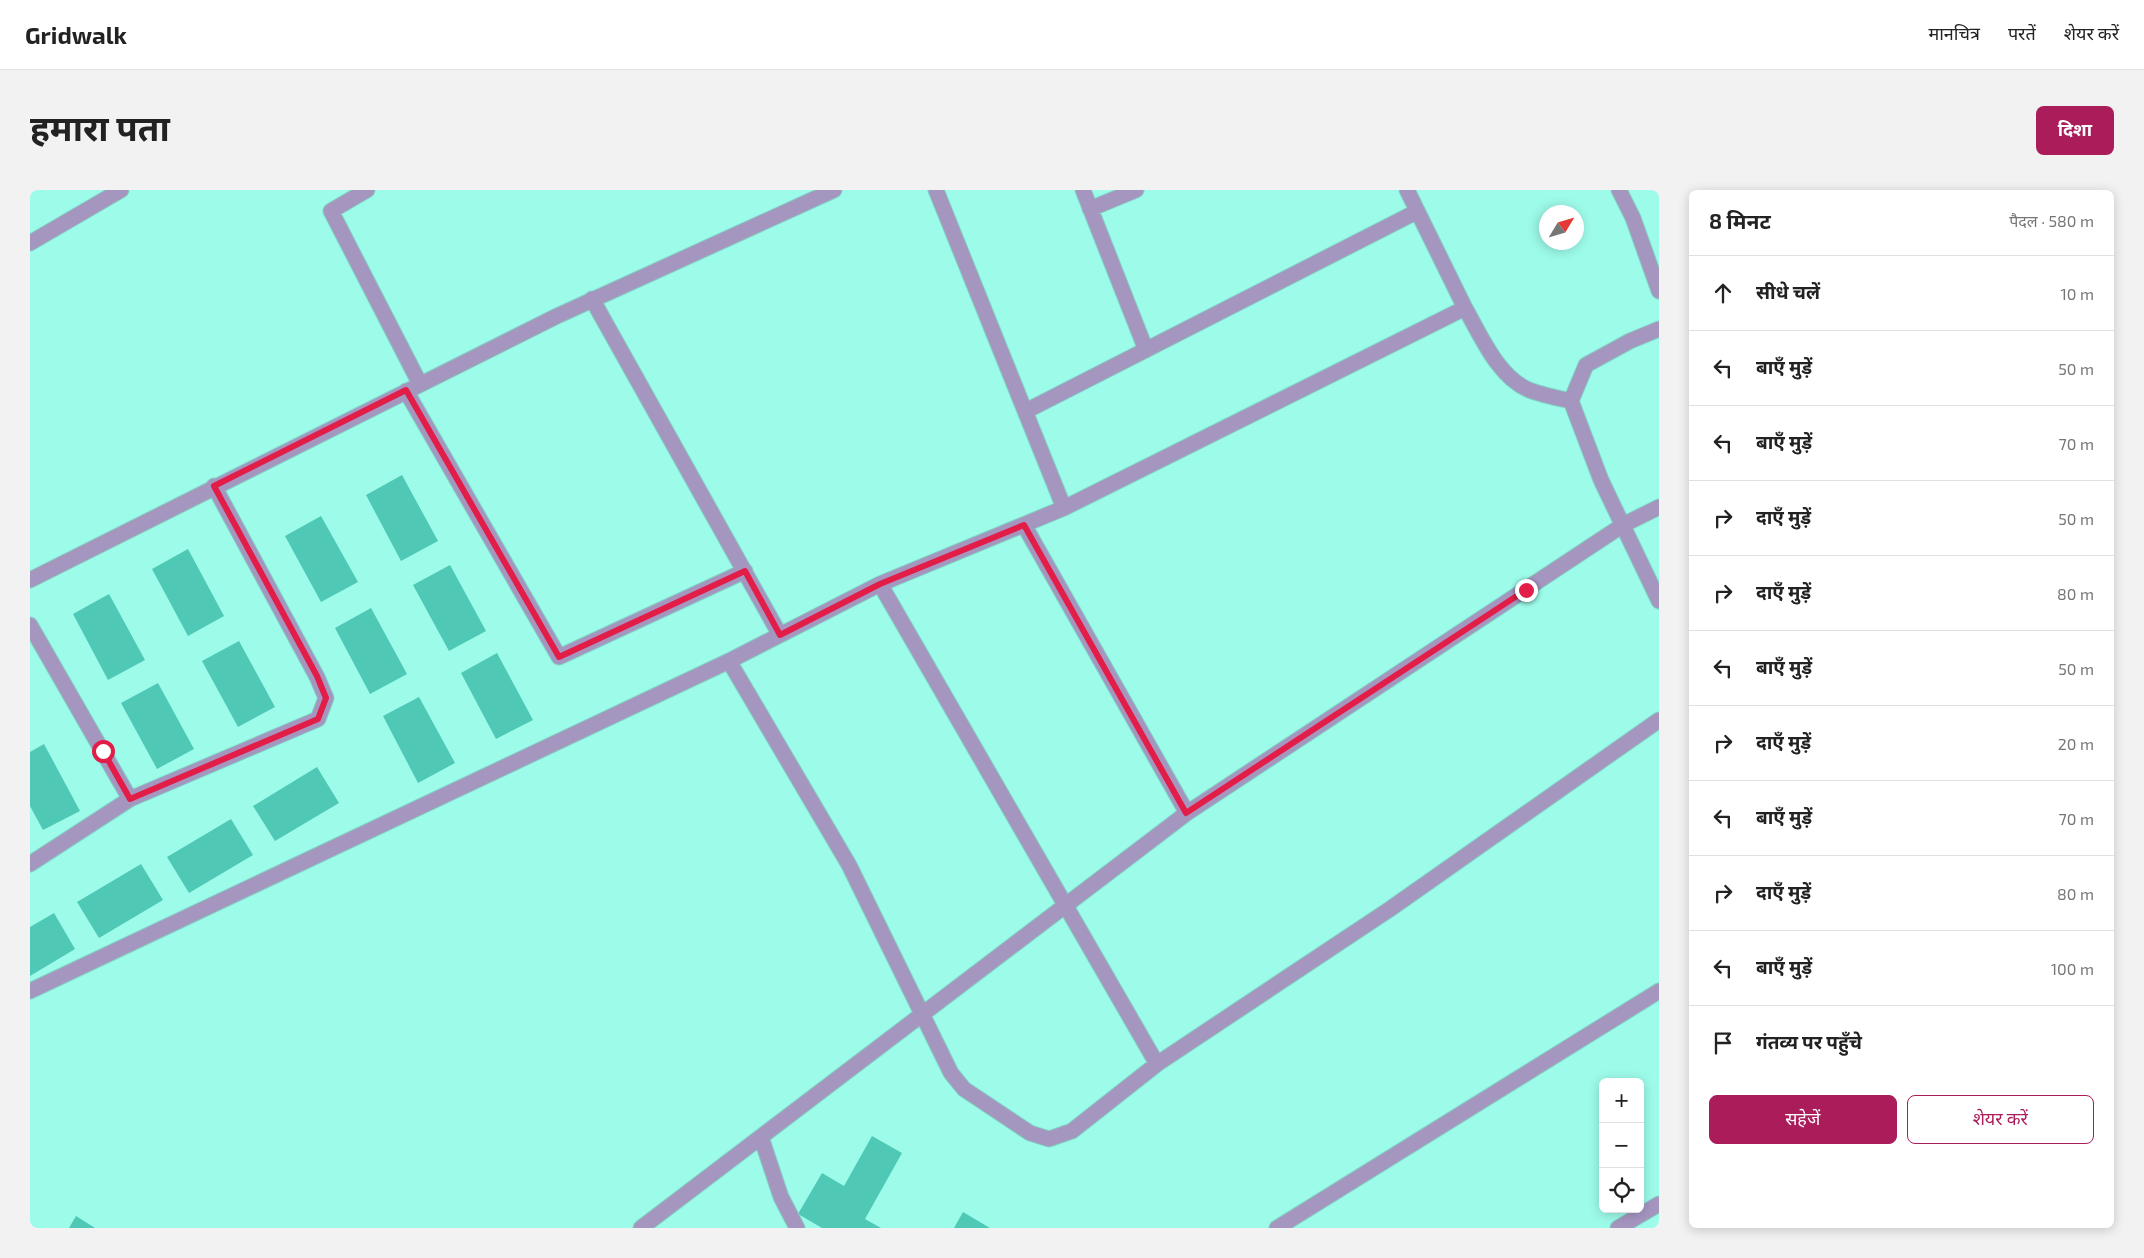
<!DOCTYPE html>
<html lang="hi">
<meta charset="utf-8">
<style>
body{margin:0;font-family:"Exo 2","Noto Sans Devanagari",sans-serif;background:#f2f2f2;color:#222}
.controls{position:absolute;right:15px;bottom:15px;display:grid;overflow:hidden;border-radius:8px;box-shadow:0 2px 12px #0003}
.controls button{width:45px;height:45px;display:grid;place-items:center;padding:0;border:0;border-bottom:1px solid #e0e0e0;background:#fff;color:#222;font:25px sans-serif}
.compass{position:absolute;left:1509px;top:15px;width:45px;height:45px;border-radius:50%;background:#fff;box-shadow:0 2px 12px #0003;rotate:52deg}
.stop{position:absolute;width:15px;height:15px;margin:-11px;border:4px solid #e11d48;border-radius:50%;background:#fff}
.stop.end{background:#e11d48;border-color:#fff;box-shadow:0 1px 5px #0008}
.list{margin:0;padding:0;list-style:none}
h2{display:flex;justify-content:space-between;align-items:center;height:65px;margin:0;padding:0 20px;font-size:21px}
h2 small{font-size:16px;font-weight:400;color:#767676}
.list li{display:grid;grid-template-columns:32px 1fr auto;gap:15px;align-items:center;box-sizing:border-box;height:75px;padding:0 20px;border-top:1px solid #e0e0e0}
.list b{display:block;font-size:19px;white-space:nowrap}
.list em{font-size:16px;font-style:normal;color:#767676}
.actions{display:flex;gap:10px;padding:15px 20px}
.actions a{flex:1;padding:11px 0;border:1px solid #aa1c5a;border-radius:8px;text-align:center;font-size:18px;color:#aa1c5a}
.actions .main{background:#aa1c5a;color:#fff}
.icon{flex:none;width:28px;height:28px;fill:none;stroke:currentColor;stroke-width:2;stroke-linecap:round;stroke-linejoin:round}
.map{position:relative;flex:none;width:1629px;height:1038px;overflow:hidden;border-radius:8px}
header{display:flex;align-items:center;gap:30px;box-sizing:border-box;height:70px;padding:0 25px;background:#fff;border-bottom:1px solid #e0e0e0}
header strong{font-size:24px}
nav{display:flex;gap:28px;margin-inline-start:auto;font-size:18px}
.intro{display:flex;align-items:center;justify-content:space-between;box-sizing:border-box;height:120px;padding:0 30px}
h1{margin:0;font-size:35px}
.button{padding:12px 22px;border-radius:8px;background:#aa1c5a;color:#fff;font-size:18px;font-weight:700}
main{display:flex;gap:30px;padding:0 30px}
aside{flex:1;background:#fff;border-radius:8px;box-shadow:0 2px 12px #0003}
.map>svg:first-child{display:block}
</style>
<header>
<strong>Gridwalk</strong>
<nav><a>मानचित्र</a><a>परतें</a><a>शेयर करें</a></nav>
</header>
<div class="intro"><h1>हमारा पता</h1><a class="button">दिशा</a></div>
<main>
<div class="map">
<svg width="1629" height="1038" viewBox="0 0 1629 1038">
<rect width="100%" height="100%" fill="#9dfbea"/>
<path fill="#4fc9b6" d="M372,285L408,351L371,371L336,305Z
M291,326L328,392L291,412L255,346Z
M158,359L194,426L158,446L122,379Z
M420,375L456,441L419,461L383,395Z
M79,404L115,470L78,490L43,424Z
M341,418L377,484L340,504L305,438Z
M209,451L245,517L208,537L172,471Z
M467,463L503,530L466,549L431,483Z
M128,493L164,559L127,579L91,513Z
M389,507L425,573L388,593L353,526Z
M14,554L50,621L13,640L0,616V562Z
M287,577L309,613L245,651L223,616Z
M201,629L223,665L159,703L137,667Z
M111,674L133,710L69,748L47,712Z
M24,723L45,759L0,786V737Z
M842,946L872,963L835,1029L851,1038H792L768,1024L792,983L814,996Z
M933,1022L960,1038H924Z
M46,1026L65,1038H39Z"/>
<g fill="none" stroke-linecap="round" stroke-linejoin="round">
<defs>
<path id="minor" d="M337,0L301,21L390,194
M1053,0L1116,160
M1589,0L1603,28L1629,101
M1060,19L1106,0
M0,53L91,0
M562,109L750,445
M1435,118C1451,146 1468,187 1499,200C1512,205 1527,208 1541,211
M1629,139L1600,151L1556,175L1541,211L1571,290L1629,411
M376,201L529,467L715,381
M996,221L1386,22
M1034,318L1435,118L1377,0
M994,335L1157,623
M0,390L527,126L804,0
M850,394L1127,874
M0,435L100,609
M699,471L819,675L921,883L934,899L1000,943L1019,949L1042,941L1127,874L1360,719L1629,530
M0,674L100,609L288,529L296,508L287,487L184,296
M0,801L699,471L850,394L1034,318L906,0
M731,947L751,1007L767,1038
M611,1038L1157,623L1593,335L1629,317
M1247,1038L1629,801
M1588,1038L1629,1014"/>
</defs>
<use href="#minor" stroke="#82d4c5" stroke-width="17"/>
<use href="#minor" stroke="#a596c0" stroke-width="15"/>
</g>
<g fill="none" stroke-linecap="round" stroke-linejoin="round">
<path stroke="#e11d48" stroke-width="6" d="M73,561L100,609L288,529L296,508L287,486L184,296L376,200L529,467L715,381L750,445L850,394L994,335L1156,623L1496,400"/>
</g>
</svg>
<div class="controls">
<button>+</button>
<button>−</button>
<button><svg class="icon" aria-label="locate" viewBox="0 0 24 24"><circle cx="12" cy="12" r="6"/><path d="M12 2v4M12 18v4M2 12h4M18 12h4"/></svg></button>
</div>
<svg class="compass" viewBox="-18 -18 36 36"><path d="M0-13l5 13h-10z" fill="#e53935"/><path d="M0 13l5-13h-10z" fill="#767676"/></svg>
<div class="stop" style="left:73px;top:561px"></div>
<div class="stop end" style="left:1496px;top:400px"></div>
</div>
<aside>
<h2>8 मिनट<small>पैदल · 580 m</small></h2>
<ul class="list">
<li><svg class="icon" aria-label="ahead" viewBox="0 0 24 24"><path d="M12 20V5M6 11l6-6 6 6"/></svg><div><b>सीधे चलें</b></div><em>10 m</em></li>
<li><svg class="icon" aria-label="left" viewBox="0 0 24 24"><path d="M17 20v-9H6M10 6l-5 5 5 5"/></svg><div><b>बाएँ मुड़ें</b></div><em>50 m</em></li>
<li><svg class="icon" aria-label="left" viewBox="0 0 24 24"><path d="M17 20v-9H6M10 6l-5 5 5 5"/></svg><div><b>बाएँ मुड़ें</b></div><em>70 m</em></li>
<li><svg class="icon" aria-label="right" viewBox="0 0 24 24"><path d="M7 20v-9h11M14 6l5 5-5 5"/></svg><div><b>दाएँ मुड़ें</b></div><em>50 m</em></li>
<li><svg class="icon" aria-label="right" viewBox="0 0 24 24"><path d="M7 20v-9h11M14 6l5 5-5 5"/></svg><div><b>दाएँ मुड़ें</b></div><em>80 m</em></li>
<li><svg class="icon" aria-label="left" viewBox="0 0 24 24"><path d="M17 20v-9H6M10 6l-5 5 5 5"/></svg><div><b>बाएँ मुड़ें</b></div><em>50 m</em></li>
<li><svg class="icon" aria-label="right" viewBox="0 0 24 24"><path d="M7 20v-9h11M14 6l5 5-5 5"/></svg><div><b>दाएँ मुड़ें</b></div><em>20 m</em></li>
<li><svg class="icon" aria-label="left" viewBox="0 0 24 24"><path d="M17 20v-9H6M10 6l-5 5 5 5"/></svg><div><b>बाएँ मुड़ें</b></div><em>70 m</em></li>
<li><svg class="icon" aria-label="right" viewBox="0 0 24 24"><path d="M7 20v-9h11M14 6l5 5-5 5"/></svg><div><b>दाएँ मुड़ें</b></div><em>80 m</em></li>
<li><svg class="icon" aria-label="left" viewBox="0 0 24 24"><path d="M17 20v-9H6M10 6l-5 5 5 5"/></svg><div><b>बाएँ मुड़ें</b></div><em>100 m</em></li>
<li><svg class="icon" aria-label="arrive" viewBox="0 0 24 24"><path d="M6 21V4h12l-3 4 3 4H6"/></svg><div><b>गंतव्य पर पहुँचे</b></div></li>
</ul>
<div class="actions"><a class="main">सहेजें</a><a>शेयर करें</a></div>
</aside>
</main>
